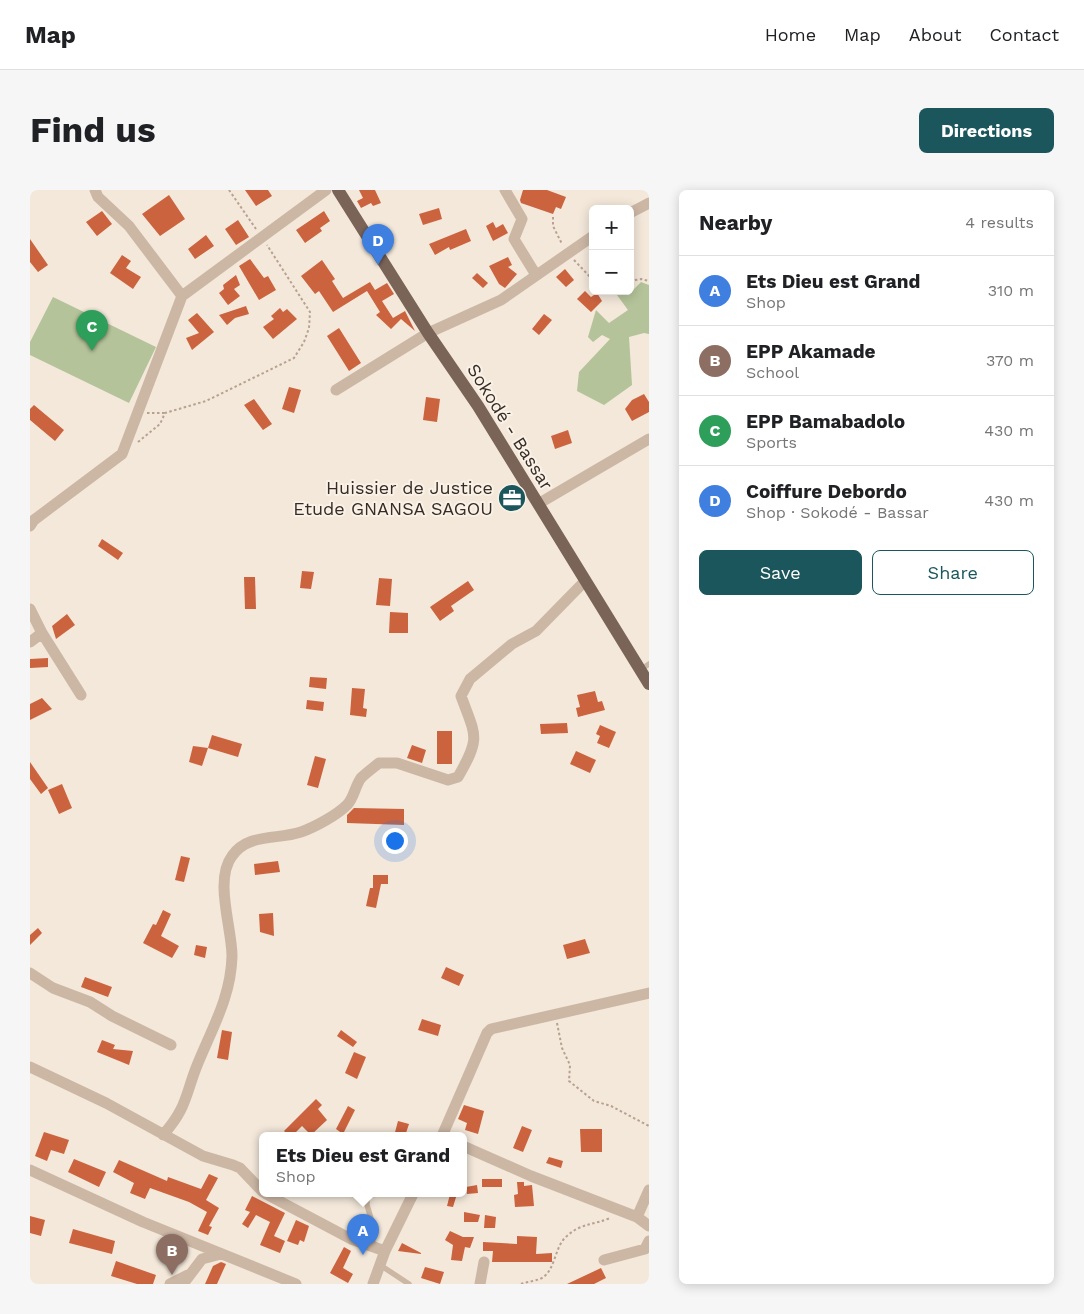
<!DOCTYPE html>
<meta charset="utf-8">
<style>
body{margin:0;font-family:"Work Sans",sans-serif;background:#f6f6f6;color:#202124}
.controls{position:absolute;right:15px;top:15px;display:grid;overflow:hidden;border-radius:8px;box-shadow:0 2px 12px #0003}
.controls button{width:45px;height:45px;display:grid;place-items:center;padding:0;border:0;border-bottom:1px solid #e0e0e0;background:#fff;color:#202124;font:25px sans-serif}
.you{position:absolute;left:364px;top:650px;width:18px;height:18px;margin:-12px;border:4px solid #fff;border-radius:50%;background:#1a73e8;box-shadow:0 0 0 8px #1a73e833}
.badge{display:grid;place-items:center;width:32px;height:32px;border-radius:50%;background:#1a565b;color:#fff;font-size:16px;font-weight:700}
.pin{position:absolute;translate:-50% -41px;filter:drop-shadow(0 1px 2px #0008)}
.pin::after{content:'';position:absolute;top:26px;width:18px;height:15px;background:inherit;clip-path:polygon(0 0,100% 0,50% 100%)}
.popup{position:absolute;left:229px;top:942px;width:208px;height:65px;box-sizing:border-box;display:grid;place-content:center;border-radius:8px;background:#fff;filter:drop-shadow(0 1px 4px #0005);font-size:16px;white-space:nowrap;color:#757577}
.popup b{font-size:19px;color:#202124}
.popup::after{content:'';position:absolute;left:50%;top:100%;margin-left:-10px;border:10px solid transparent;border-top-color:#fff}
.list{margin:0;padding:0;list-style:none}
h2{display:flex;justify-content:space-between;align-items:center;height:65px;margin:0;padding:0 20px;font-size:21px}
h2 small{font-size:16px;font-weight:400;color:#757577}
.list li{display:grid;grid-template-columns:32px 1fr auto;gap:15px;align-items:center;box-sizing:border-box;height:70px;padding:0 20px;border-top:1px solid #e0e0e0}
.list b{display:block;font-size:19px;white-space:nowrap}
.list p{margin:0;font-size:16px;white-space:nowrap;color:#757577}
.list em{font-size:16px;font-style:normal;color:#757577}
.actions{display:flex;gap:10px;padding:15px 20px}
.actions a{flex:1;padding:11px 0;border:1px solid #1a565b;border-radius:8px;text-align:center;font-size:18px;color:#1a565b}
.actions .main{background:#1a565b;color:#fff}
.map{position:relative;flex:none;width:619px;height:1094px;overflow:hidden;border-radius:8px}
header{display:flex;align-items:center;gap:30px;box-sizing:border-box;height:70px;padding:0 25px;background:#fff;border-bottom:1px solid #e0e0e0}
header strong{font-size:24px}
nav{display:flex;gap:28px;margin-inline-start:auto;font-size:18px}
.intro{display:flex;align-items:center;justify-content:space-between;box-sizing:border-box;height:120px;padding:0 30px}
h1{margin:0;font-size:35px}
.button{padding:12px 22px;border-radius:8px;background:#1a565b;color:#fff;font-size:18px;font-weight:700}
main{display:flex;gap:30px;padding:0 30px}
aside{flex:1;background:#fff;border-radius:8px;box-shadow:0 2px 12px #0003}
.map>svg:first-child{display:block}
</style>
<header>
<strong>Map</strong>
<nav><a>Home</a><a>Map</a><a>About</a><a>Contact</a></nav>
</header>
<div class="intro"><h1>Find us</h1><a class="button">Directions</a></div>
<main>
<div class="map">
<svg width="619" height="1094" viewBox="0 0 619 1094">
<rect width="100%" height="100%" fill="#f3e8da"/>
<path fill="#b4c399" d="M611,92L619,95V144L614,143L599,147L602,195L574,215L547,201L549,182L580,149L572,145L563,152L558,147L566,120L579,133L598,120L584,101L599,104Z
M23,107L126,157L99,213L0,165V152Z"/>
<path fill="#cc633f" d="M215,0H238L242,6L226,16Z
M329,0H345L351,13L343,16L341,13L331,18L327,11L333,8Z
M493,0H517L536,7L531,19L526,17L523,24L491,13L490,10Z
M139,5L155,29L130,46L112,24Z
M409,18L412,29L393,35L389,24Z
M72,21L82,34L67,46L56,32Z
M294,21L300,31L290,38L292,41L275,53L266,40Z
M208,30L219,47L206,55L195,39Z
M463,32L466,38L473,34L478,43L463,51L456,36Z
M436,39L441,51L420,60L419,57L405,65L399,54Z
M176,45L184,56L165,69L158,59Z
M0,49L18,75L8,82L0,72Z
M92,65L101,71L96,78L111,87L103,99L80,83Z
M478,67L482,75L478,77L487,84L475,98L469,94L459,76Z
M220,69L234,88L238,86L246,100L229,110L209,76Z
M292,70L305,89L302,91L313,108L340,92L345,100L357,93L364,104L352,111L363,128L375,121L385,141L371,129L361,139L346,125L350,122L337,101L303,122L289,101L285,104L271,86Z
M535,79L544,90L536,97L526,87Z
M447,83L458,93L453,98L442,88Z
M206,85L210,95L204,99L210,106L198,115L189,103L194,99L193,95Z
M555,101L561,107L567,103L572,111L561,122L547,109Z
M216,116L219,124L205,128L197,135L189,125Z
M250,118L253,122L257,119L267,129L243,149L233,137L244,129L241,126Z
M167,123L184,142L162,160L156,148L169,143L158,130Z
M514,124L522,130L509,145L502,139Z
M309,138L331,173L319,181L297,146Z
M259,197L271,200L264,223L252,219Z
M614,204L619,212V222L602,231L595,219L602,210Z
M396,207L410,209L407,232L393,230Z
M224,209L242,234L233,240L214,215Z
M4,215L34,240L25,251L0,230V219Z
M538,240L542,253L525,259L521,246Z
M72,349L93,363L88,370L68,356Z
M272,381L284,382L281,399L270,398Z
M214,387H225L226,419H215Z
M349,388L362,389L360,416L346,415Z
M438,391L444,400L421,416L424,421L410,431L400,417Z
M360,422L378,423V443H359Z
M37,424L45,435L26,449L22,436Z
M18,468V477L0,478V469Z
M280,487L297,488L296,499L279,497Z
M322,498L335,499L333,518L337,519L336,527L320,525Z
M565,501L568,512L572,511L575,520L548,527L546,518L550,517L547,505Z
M12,508L22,519L0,530V514Z
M277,510L294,512L293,521L276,519Z
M537,533L538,543L511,544L510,534Z
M570,535L586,542L579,558L567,553L570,546L566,544Z
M407,541H422V574H407Z
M182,545L212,554L208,567L178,558Z
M382,555L396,560L392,573L377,568Z
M163,556L178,558L172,576L159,572Z
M546,561L566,570L560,583L540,574Z
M285,566L296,569L288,598L277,595Z
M0,572L18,598L11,604L0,589Z
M32,594L42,618L29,624L18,600Z
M324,618L374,619V635L317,633V625Z
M151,666L160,668L154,692L145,690Z
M248,671L250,682L225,685L224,674Z
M343,685H358V694H351L346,718L336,716L340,698H343Z
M133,720L141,724L131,746L149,756L142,768L113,753L123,734L126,735Z
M243,723L244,746L230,742L229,724Z
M8,738L12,743L0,755V745Z
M555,749L560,763L537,769L533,755Z
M166,755L177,757L175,768L164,765Z
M416,777L434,785L429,796L411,788Z
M55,787L82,797L78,807L51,797Z
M392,829L411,835L408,846L388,840Z
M192,840L202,842L198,870L187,868Z
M311,840L327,852L323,857L307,846Z
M72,850L85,855L83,859L103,861L99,875L67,862Z
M324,862L336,867L327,889L315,883Z
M286,909L292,915L288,919L297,930L281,945L272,936L262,946H259L254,941Z
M434,915L454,921L448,944L435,940L437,933L428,929Z
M318,916L325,920L313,944L306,939Z
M368,931L379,934L375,946H364Z
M492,936L502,940L493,962L483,958Z
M550,939H572V962H551Z
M14,942L39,950L34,964L21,960L17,971L5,966Z
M519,967L533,971L531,978L516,973Z
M44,969L76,982L69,997L38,982Z
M89,970L137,991L138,987L171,999L179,984L188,988L176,1010L189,1018L179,1036L182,1037L178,1045L168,1041L177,1022L159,1012L120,998L115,1009L100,1003L104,993L83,982Z
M452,989H472V997H452Z
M487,992H494V996L502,995L504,1016L485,1017L484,1005L488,1004Z
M447,995L448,1003L437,1004L436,997Z
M420,1004H427L423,1017L417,1016Z
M222,1006L255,1023L244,1046L255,1051L250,1063L230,1055L240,1032L226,1025L218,1038L212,1034L220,1022L215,1020Z
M434,1022L450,1025L448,1032H434Z
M455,1025L466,1027L465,1038H454Z
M0,1026L15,1030L11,1046L0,1043Z
M266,1030L279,1036L274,1052L270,1050L268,1055L257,1051Z
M43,1039L85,1051L82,1064L39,1053Z
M420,1041L433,1047H444L440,1058L435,1057L432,1071L421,1070L423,1055L415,1050Z
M487,1046L507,1047L506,1064L522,1063V1072H462L463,1061H453V1052L487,1054Z
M372,1053L391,1063V1064L368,1061Z
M314,1057L321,1061L313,1078L323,1084L318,1093L300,1083Z
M86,1071L126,1085L123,1094H107L81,1086Z
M191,1072L196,1074L187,1094H175L183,1076Z
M395,1077L414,1082L410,1094L391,1088Z
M571,1078L576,1088L564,1094H537Z"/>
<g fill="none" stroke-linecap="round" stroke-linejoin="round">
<path stroke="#b8a190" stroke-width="2" stroke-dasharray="2.5 2.5" stroke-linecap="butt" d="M199,0L226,39
M523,27V36L532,54
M544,70L563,90
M600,91L611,89L619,91
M117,223H135
M108,252L130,234L135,223L176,211L264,168L274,152L279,138L280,122L237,55
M527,833L532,858L540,875L539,891L564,911L581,916L619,936
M491,1094C497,1092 504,1091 510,1089C526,1082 524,1056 537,1046C551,1033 564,1035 580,1028"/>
<path stroke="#ccb7a5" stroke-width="5.5" d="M610,480L619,474
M337,1004V1015L342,1032L343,1057
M350,1075L379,1094"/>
<path stroke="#ccb7a5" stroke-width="11" d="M65,0L68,7L99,36L152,106
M475,0L492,29L484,49L506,85
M600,23L619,13
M306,200L398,143L471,110L563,46
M508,314L619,249
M0,336L4,330L92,264L152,106L296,0
M0,419L12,443L51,505
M0,452L12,443
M0,783L23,798L60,812L82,826L141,855
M0,877L76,913L173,966L203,975L210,978L233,1002
M133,945C156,919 155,907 166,878C181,840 201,808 202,766C202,738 184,690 202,666C218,643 247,650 271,642C285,637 307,625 317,615C324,608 325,596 331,588C336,583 343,578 349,573H367L418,590L428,587C451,547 446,547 431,506L440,489L482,454L506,441L555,391
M412,946L457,843L461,839L619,803
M433,956L501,986L607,1027L619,1036
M0,980L113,1032L266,1094
M236,1004L321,1049L355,1061
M607,1027L619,1000
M574,1070L615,1059L619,1051
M140,1094L158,1085
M153,1094L172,1069L191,1064
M343,1094L355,1061L383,1004
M450,1094L454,1072"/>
<path stroke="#7a6357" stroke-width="12" d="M308,0L398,143L448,216L619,494"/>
</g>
<defs>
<symbol id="office-disc" viewBox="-11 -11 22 22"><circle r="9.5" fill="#1a565b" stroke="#faf2e7"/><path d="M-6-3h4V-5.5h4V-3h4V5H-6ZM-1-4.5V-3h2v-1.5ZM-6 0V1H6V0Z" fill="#fff"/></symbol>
</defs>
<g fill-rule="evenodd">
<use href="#office-disc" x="466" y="292" width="32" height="32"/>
</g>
<g text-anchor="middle" stroke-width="4" stroke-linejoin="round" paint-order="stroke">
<g font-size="18" fill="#372c27" stroke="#faf2e7">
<text transform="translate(480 237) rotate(58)" y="6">Sokodé - Bassar</text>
</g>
<g font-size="18" fill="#372c27" stroke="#faf2e7" text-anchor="end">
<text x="463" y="304">Huissier de Justice<tspan x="463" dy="21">Etude GNANSA SAGOU</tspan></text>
</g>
</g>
</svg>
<div class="controls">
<button>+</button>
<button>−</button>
</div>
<div class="you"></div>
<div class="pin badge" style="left:333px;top:1065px;background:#3f7fe0">A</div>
<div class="popup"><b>Ets Dieu est Grand</b>Shop</div>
<div class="pin badge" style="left:142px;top:1085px;background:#8d6e63">B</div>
<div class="pin badge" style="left:62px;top:161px;background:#2e9e5b">C</div>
<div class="pin badge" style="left:348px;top:75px;background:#3f7fe0">D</div>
</div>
<aside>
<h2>Nearby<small>4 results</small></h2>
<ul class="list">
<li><span class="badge" style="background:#3f7fe0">A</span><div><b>Ets Dieu est Grand</b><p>Shop</p></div><em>310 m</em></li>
<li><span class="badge" style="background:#8d6e63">B</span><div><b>EPP Akamade</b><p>School</p></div><em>370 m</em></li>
<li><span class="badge" style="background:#2e9e5b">C</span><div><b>EPP Bamabadolo</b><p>Sports</p></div><em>430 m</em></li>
<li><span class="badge" style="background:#3f7fe0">D</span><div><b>Coiffure Debordo</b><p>Shop · Sokodé - Bassar</p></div><em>430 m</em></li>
</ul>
<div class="actions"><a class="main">Save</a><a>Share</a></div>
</aside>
</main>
